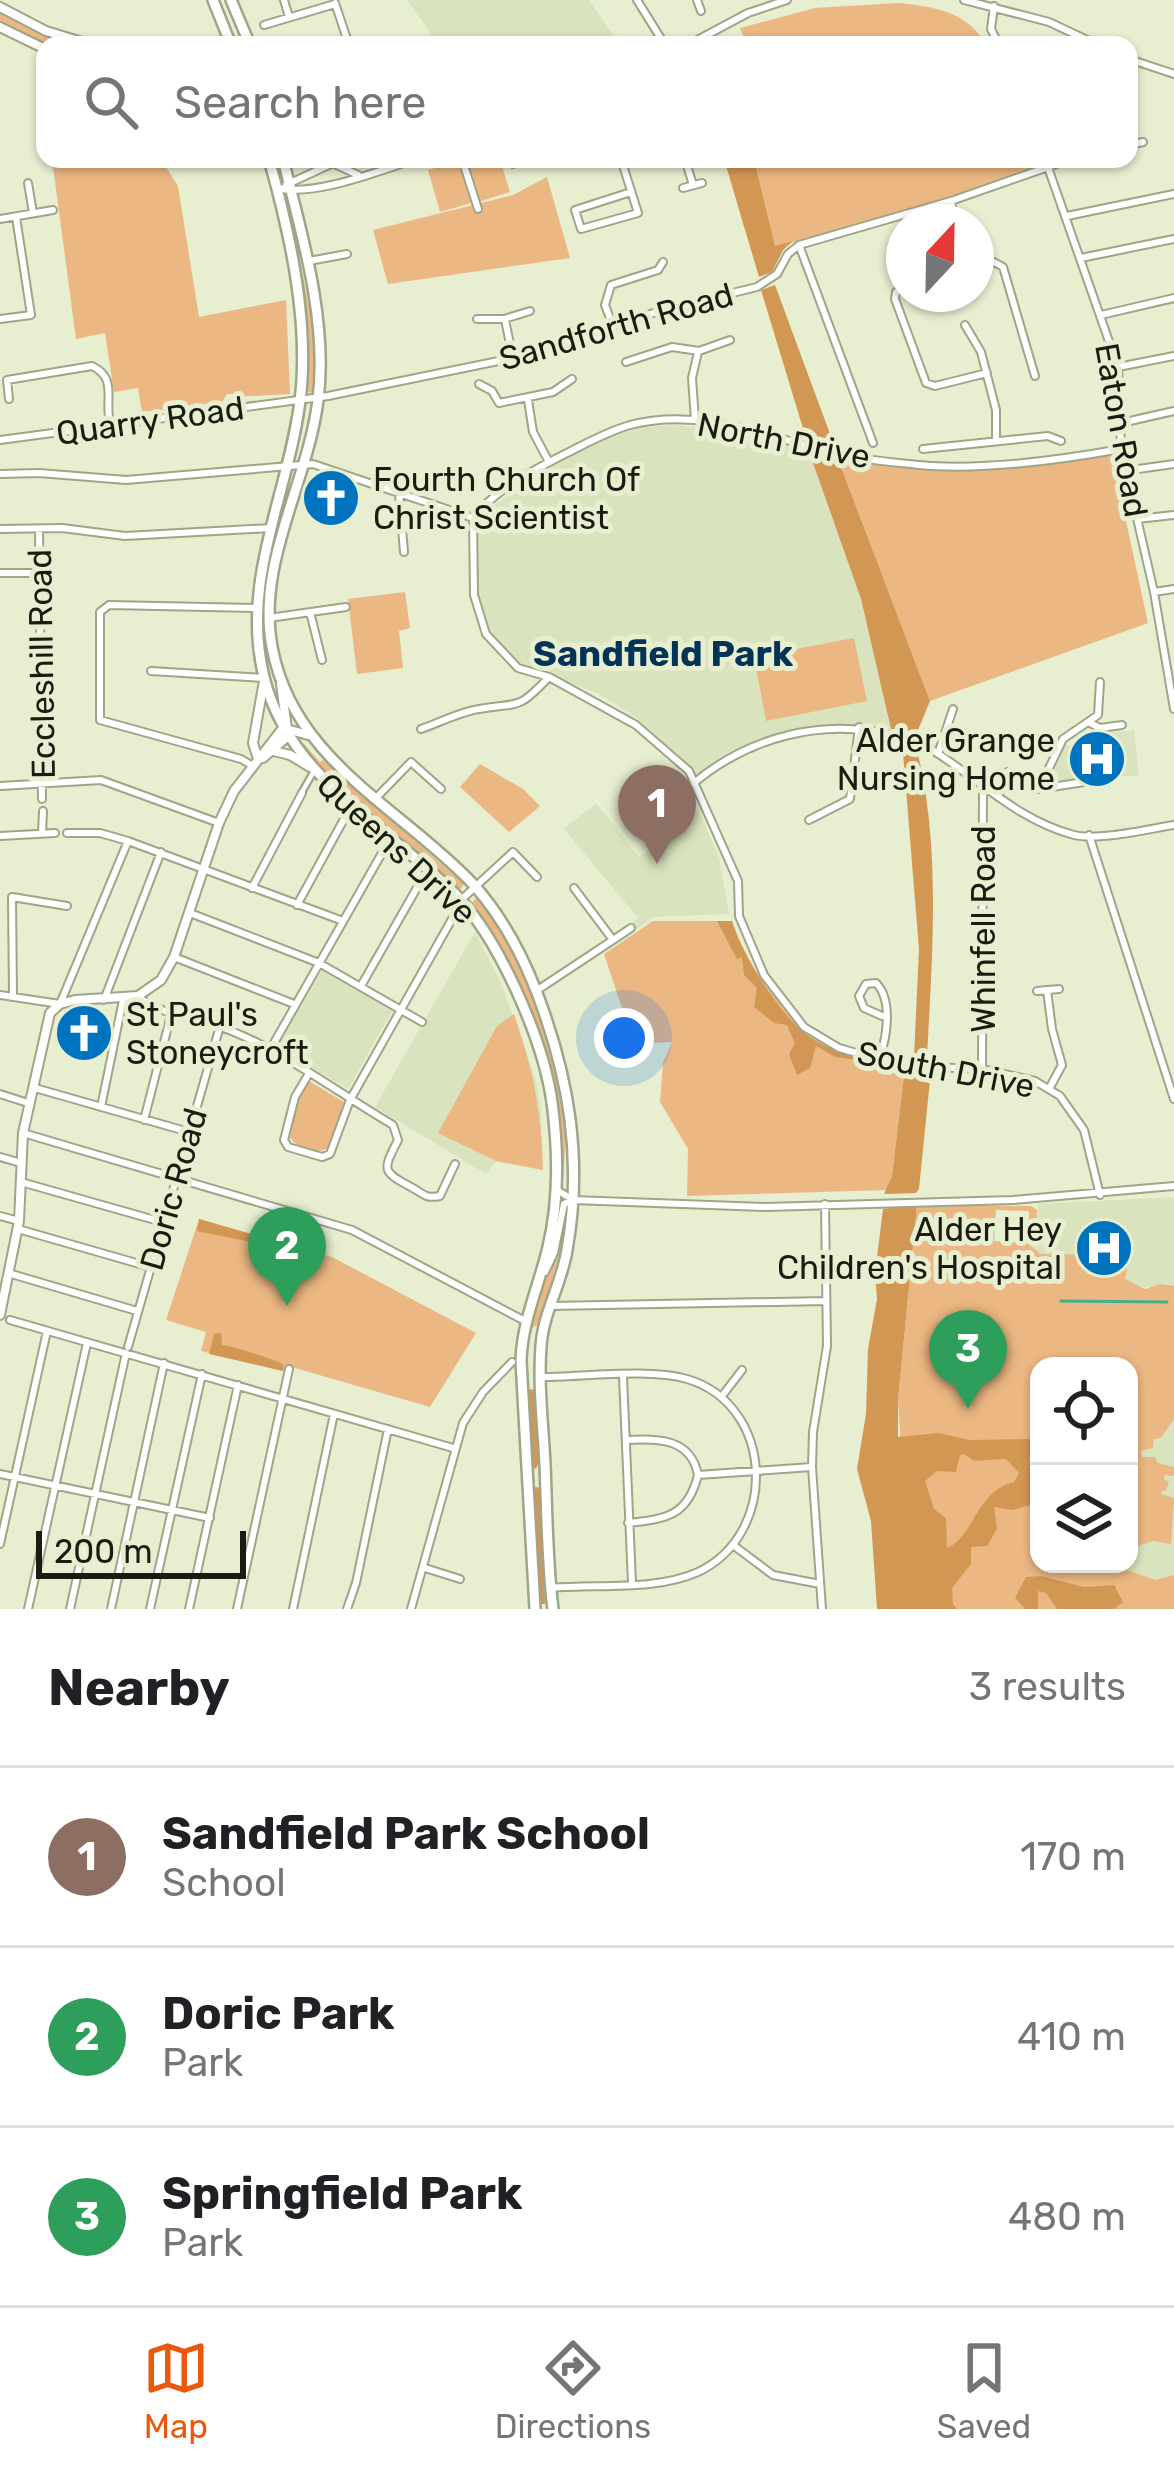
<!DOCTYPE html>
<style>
body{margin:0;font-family:Rubik,sans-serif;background:#f2f2f2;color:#202124}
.controls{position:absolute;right:36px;bottom:36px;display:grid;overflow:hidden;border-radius:24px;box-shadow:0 3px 9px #0004}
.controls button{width:108px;height:108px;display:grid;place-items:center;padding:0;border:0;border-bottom:3px solid #e0e0e0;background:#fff;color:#202124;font:60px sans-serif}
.compass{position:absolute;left:886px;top:204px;width:108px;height:108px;border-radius:50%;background:#fff;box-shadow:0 3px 9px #0004;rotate:22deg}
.scale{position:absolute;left:36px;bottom:30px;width:210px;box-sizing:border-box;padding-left:12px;border:6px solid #1a1c11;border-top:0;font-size:33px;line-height:42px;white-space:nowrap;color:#1a1c11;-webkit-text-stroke:9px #e7efd0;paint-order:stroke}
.you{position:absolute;left:624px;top:1038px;width:42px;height:42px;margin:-30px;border:9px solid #fff;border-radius:50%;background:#1a73e8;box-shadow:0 0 0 18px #1a73e833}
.badge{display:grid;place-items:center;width:78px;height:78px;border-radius:50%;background:#ea580c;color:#fff;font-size:39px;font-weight:700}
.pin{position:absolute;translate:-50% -99px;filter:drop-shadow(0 3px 6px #0008)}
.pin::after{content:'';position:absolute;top:63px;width:42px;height:36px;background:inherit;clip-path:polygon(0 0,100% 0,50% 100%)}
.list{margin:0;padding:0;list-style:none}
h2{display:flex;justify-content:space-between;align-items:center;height:156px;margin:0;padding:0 48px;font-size:51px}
h2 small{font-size:39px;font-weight:400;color:#757577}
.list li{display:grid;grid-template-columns:78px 1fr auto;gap:36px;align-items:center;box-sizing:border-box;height:180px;padding:0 48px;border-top:3px solid #e0e0e0}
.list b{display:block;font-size:45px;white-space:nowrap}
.list p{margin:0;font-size:39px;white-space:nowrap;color:#757577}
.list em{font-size:39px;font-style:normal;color:#757577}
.icon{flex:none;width:66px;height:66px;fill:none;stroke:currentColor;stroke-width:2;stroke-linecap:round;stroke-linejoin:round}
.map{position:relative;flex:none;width:1174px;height:1609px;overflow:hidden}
.search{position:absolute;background:#fff;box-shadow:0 3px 9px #0004;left:36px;right:36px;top:36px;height:132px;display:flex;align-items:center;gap:30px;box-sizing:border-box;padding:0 42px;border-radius:24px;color:#757577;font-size:45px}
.sheet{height:696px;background:#fff}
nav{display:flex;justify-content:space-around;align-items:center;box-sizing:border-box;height:168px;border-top:3px solid #e0e0e0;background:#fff;font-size:33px;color:#757577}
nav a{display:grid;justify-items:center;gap:6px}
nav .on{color:#ea580c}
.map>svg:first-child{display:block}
</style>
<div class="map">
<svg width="1174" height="1609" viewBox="0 0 1174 1609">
<rect width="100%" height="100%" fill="#e7efd0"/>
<path fill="#d9e3bd" d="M407,0H589L620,45H504L499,37L477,45H439Z
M679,425L807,446L861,599L891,729L836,724L791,730L750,745L696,780L678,755L637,718L597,693L524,665L507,654L492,638L481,608L476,572L479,522L486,511L533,477L604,438L645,427Z
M1134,730L1139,776L1096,777L1043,795L1065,747L1086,736Z
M596,803L639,857L699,810L719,858L729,914L654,917L634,931L628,925L638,918L564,829Z
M475,932L501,983L535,1077L541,1110L543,1170L496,1161L486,1174L375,1107Z
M322,971L392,1011L348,1089L277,1047Z
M1174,1197V1286L1137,1287L1125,1279L1120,1256L1040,1254L1028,1243V1236L1036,1235L1038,1204Z
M1174,1419V1609L1092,1564H1129V1463L1153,1439L1161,1438Z"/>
<path fill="#ebb782" d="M898,3C933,6 969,12 986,45H747L740,28L815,8Z
M0,11L66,42L65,45C41,45 21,33 0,21Z
M52,159H161L178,186L199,317L286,300L290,394L235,397L234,394H227L222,402L142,412L138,388L114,392L105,333L76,339Z
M466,159H500L510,192L478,202Z
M754,159H1031L1035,169L981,189L775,247Z
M459,161L471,203L440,212L428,170Z
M547,177L570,258L388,284L373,230L513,195Z
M291,215L313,327L315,386L311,393L306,391L307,337Z
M1112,456L1148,623L930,701L838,459L928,468Z
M405,592L410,628L399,631L403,668L357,674L348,599Z
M854,638L867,701L766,721L754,657Z
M300,744H304L320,762L323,760L464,884L459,891L312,761Z
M480,764L523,789L540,806L509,832L460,787Z
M478,897C517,952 554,1026 564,1093C569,1121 565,1150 563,1178H559C559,1150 560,1120 555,1092C544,1025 510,958 471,903Z
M653,921H732C739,946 753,969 769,989C814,1046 833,1056 905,1067L892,1176L887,1190L687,1196L688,1149L660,1102L663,1063L672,1042L634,1044L604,954Z
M514,1014C534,1073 541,1109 543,1170L496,1161L438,1133L497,1026Z
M309,1081L344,1102L329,1148C315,1155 299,1149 290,1138L298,1098Z
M917,1205L1031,1206L1037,1210L1036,1235L1028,1236L1029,1211L996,1210L994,1241L1028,1243L1040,1254L1120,1255L1128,1264L1125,1279L1145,1289L1161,1284L1174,1286V1419L1161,1438L1154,1439L1153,1448L1141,1451L1142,1457H1155L1158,1463L1174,1467V1476L1165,1475L1164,1480L1169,1481L1166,1491L1162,1490L1161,1494L1174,1498L1171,1544L1153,1541L1129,1549V1366H1039V1564H1129L1130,1555L1127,1570L1155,1580L1174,1575V1609H912L898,1400Z
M199,1219L332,1257L476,1333L430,1407L288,1366L283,1371L201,1351L206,1332L166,1320Z
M562,1230L566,1231L539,1324L529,1330Z"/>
<path fill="#d39754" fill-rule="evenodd" d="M724,159H754L775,246L793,241L783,250L772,272L759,277Z
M775,285L833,442L805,435L761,290Z
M807,446L838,459L930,701L916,735L891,729L861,599Z
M902,740L915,742C942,844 932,954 927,1058L914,1057L919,949Z
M717,921H732C742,954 777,1010 803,1032C822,1048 849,1055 872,1062L835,1057L816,1046L810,1068L797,1075L789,1054L795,1043L787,1025L774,1023L754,1007L757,988L744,975L742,957L737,959Z
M905,1067L940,1071L939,1079L930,1080L919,1189L916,1193L884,1194L892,1176Z
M917,1205L898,1400V1437L939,1433L969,1440L1039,1439V1503L1012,1510L994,1507L997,1529L987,1546L971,1547V1564L952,1588L953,1604L957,1609H877L871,1521L857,1469L866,1414L868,1349L877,1299L875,1273L883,1209ZM964,1454L974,1461L1006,1459L1019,1473L1014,1482C976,1491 974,1537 947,1548L946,1518L934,1509L925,1481L937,1471L956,1472L960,1455Z
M199,1219L286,1244L285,1249L197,1231Z
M221,1333L222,1345C233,1346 276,1360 283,1364V1371L209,1354L214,1334Z
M528,1389L537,1390L541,1457L536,1469L533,1467Z
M534,1487L543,1488L545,1604H540Z
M1041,1576L1084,1587L1114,1585L1123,1602L1114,1609H1057L1046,1593L1038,1591V1609H1025L1015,1598L1026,1577Z"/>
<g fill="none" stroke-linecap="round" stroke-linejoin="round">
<path stroke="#42af8f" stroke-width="3" d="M1061,1301L1167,1302"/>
<defs>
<path id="pedestrian" d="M302,792L314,771
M452,919L461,900"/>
<path id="minor" d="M284,0L289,17
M637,0L665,45
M697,0L701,11
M964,0L1049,22L1098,45
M335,3L349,45
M994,6L991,29L999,45
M264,25L335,4
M688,45L748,13L787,0
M1129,59L1174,74
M1129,145L1143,142
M324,159L358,175
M462,159L478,209
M621,159L638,213L581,229L575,210L631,192
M685,159L693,185
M1045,159L1118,367L1121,449L1154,592L1174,709
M513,164L523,159
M28,183L33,213
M286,185L331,164
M277,188C314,197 379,171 416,159
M683,188L702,183
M951,202L956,222
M1067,216L1174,194
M0,219L53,210
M799,245L873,443
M1081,258L1174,239
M309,261L347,254
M976,267L994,262L1003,267L1035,376
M904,287L896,292L895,299L926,383L935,386L987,373
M1101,315L1174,298
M0,319L31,315L16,217
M477,319H504L530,311
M505,320L513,358
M965,325L981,352L996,410V440
M613,326L605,305L611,285L658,270L663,262
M626,362L672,347L699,351L730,340
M1118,367L1174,356
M479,384L492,391L499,403L553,392L572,379
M9,399L7,380L92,366C118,378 104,400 110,424
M528,400L533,432L549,462
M695,420L692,378L698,352
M1121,423L1174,411
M0,440L328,396L513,358L663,310L757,287L777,274L788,254L799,245L951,201L1071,159
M923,449L1048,436L1061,441
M1124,471L1174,464
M0,474L39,473L126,480L313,464L473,518
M399,493L404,552
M473,518L474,595L486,634L518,668L549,677L636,725L689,771L738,881L739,916L764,975L804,1027L839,1048L902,1066L982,1069L1035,1081L1060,1096L1084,1130L1100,1195
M473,518C495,490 532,471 563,455C585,444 606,432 630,425C701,406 770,438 837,454C863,460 892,462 919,465C981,471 1060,460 1121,449
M1137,519L1174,515
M0,529L62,528L125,536L271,528
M39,529L42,799
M0,573H38
M1154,592L1174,589
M310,612L322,660
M269,618L346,607
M151,671L264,678
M1090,723L1100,728L1122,725
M421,729C439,723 459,712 479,709C520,702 517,711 549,677
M938,754L953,709
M253,766L241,759L100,720V612L109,605L255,608
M694,783C749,737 822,718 891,735C903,738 916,739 926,746C976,776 1016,820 1074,835C1099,841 1148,829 1174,825
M0,786L101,780L219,823
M1039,789L1103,779
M998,797L1007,772L1039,789L1063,739L1098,715L1100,682
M375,799L411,762L441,789
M809,820L850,799L859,727
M42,833L43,811
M67,833H100L128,841L343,921
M1089,835L1174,1099
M0,836L55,833
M252,888L302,793
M461,900L513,852L537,877
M297,905L343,821
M190,913L319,963L422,1022
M613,940L631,928
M174,957L294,1004
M361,986L418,886
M1047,990L1052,1029L1062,1065L1049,1089
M536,991L613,940L574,888
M1037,991L1059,989
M0,995L60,1004L128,841
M13,996L12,897L67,906
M138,996C153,1012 185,1015 206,1022C273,1042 333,1090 393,1125L398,1140C383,1170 381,1171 411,1187C424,1194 425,1199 440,1196L455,1164
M104,1000L161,852
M270,1050L382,853
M879,1059C887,1038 893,1000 876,983L866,984L859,996L864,1008L882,1016
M982,1069L983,788
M308,1075L295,1097L284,1140L288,1147L322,1157L330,1154L350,1100L452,919
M35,1088L189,1132
M0,1094L28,1103
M101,1107L123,1000
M144,1120L172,1011
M23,1133L352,1230L525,1321
M0,1157L21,1163
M21,1182L162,1222
M557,1190L573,1200L766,1207L1013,1200L1174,1186
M0,1216L19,1221
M18,1229L150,1267
M545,1272L554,1253L564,1204L573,1200
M8,1273L137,1311
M550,1306L826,1301
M10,1320L453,1448
M128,1347L220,1026
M540,1377C582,1377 649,1368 687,1379C775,1405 779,1534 698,1572C656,1591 598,1584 552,1588
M623,1377L632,1583
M722,1396L742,1370
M626,1440C657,1438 691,1438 698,1475C688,1516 666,1519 628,1523
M0,1474L210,1518
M698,1475L812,1467
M0,1544L47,1331
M733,1545L773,1575L820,1584
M425,1568L460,1579
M28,1609L87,1343
M70,1609L126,1353
M111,1609L164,1363
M150,1609L202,1374
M189,1609L238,1385
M237,1609L289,1369
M293,1609L334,1414
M347,1609L356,1583L388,1429
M411,1609L463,1423L483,1392L512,1362
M822,1609L812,1467L813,1432L827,1346L825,1204"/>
<path id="tertiary" d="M0,7L46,31L92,45
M0,27L45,49
M274,751L290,755L310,767
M263,758L288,736L281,684
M258,759L253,743L264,681
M0,1315L19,1221L23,1133L50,1013L60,1004L75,1000L138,996L161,980L174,957L219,823L234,791L283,728L308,735"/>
<path id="trunk" d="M213,0L231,45
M231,0L250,45
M269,159C290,234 310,323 300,401C288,495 240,581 264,677C288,776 384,824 452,891C498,935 543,1039 552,1102C558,1148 559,1202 548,1247C539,1286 522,1321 521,1361L535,1609
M283,159C302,235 328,321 318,400C308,482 256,563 272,647C293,761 400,807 473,884C501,915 522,954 537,993C569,1077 583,1160 567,1250C562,1283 543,1313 541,1346C538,1385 543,1425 545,1464C547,1512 547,1561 553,1609"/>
</defs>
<use href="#pedestrian" stroke="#9ea588" stroke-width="9"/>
<use href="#minor" stroke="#9ea588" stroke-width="10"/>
<use href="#tertiary" stroke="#9ea588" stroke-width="12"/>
<use href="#trunk" stroke="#9ea588" stroke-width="14"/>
<use href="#pedestrian" stroke="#fff" stroke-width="4.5"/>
<use href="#minor" stroke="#fff" stroke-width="6"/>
<use href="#tertiary" stroke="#fff" stroke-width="8"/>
<use href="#trunk" stroke="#fff" stroke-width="9"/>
</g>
<defs>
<symbol id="church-disc" viewBox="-11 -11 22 22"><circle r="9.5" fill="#0073be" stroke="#e7efd0"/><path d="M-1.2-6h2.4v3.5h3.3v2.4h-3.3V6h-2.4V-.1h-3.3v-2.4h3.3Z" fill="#fff"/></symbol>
<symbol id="hospital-disc" viewBox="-11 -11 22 22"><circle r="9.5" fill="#0073be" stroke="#e7efd0"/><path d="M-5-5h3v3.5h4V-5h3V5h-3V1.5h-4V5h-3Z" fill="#fff"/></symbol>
</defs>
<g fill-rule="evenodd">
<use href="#church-disc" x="298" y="465" width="66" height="66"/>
<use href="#hospital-disc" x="1064" y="726" width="66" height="66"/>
<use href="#church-disc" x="51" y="1000" width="66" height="66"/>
<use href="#hospital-disc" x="1071" y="1215" width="66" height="66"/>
</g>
<g text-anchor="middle" stroke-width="10" stroke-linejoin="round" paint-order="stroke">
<g font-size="33" fill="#1a1c11" stroke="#e7efd0">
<text transform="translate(616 326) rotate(-16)" y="12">Sandforth Road</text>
<text transform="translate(150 420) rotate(-8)" y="12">Quarry Road</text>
<text transform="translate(1122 430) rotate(80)" y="12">Eaton Road</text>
<text transform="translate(784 440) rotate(11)" y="12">North Drive</text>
<text transform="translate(41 664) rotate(-91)" y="12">Eccleshill Road</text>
<text transform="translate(397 848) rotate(43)" y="12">Queens Drive</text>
<text transform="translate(983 929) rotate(-90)" y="12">Whinfell Road</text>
<text transform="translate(946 1069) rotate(11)" y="12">South Drive</text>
<text transform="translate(173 1189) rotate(-74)" y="12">Doric Road</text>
</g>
<g font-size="33" fill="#1a1c11" stroke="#e7efd0" text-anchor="start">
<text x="373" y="491">Fourth Church Of<tspan x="373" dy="38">Christ Scientist</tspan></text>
<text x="1055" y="752" text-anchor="end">Alder Grange<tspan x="1055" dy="38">Nursing Home</tspan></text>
<text x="126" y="1026">St Paul's<tspan x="126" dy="38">Stoneycroft</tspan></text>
<text x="1062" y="1241" text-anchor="end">Alder Hey<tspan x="1062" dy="38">Children's Hospital</tspan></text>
</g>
<g font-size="36" font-weight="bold" fill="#033356" stroke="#e7efd0">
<text x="663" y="666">Sandfield Park</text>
</g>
</g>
</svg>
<div class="controls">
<button><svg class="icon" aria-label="locate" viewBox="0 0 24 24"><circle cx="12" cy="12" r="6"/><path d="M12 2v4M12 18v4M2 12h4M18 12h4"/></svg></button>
<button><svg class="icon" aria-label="layers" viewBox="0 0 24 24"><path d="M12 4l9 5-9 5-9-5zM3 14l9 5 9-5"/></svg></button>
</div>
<svg class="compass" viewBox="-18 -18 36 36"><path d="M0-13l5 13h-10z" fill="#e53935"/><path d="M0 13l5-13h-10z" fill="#757577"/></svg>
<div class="scale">200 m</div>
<div class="you"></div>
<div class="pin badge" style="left:657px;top:864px;background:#8d6e63">1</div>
<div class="pin badge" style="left:287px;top:1306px;background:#2e9e5b">2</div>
<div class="pin badge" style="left:968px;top:1409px;background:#2e9e5b">3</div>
<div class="search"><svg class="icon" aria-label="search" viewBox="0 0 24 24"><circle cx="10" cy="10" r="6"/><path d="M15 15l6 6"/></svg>Search here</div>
</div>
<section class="sheet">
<h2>Nearby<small>3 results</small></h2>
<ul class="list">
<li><span class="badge" style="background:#8d6e63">1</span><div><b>Sandfield Park School</b><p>School</p></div><em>170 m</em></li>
<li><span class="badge" style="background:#2e9e5b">2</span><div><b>Doric Park</b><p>Park</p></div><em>410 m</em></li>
<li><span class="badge" style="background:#2e9e5b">3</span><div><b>Springfield Park</b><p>Park</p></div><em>480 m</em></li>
</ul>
</section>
<nav>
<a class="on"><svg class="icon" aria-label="map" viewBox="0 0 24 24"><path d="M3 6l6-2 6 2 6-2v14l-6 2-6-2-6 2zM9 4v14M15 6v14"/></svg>Map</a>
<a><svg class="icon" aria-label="directions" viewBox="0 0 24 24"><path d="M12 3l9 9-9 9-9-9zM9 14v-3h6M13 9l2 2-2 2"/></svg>Directions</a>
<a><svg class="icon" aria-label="saved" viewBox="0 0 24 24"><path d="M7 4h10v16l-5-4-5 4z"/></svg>Saved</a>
</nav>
